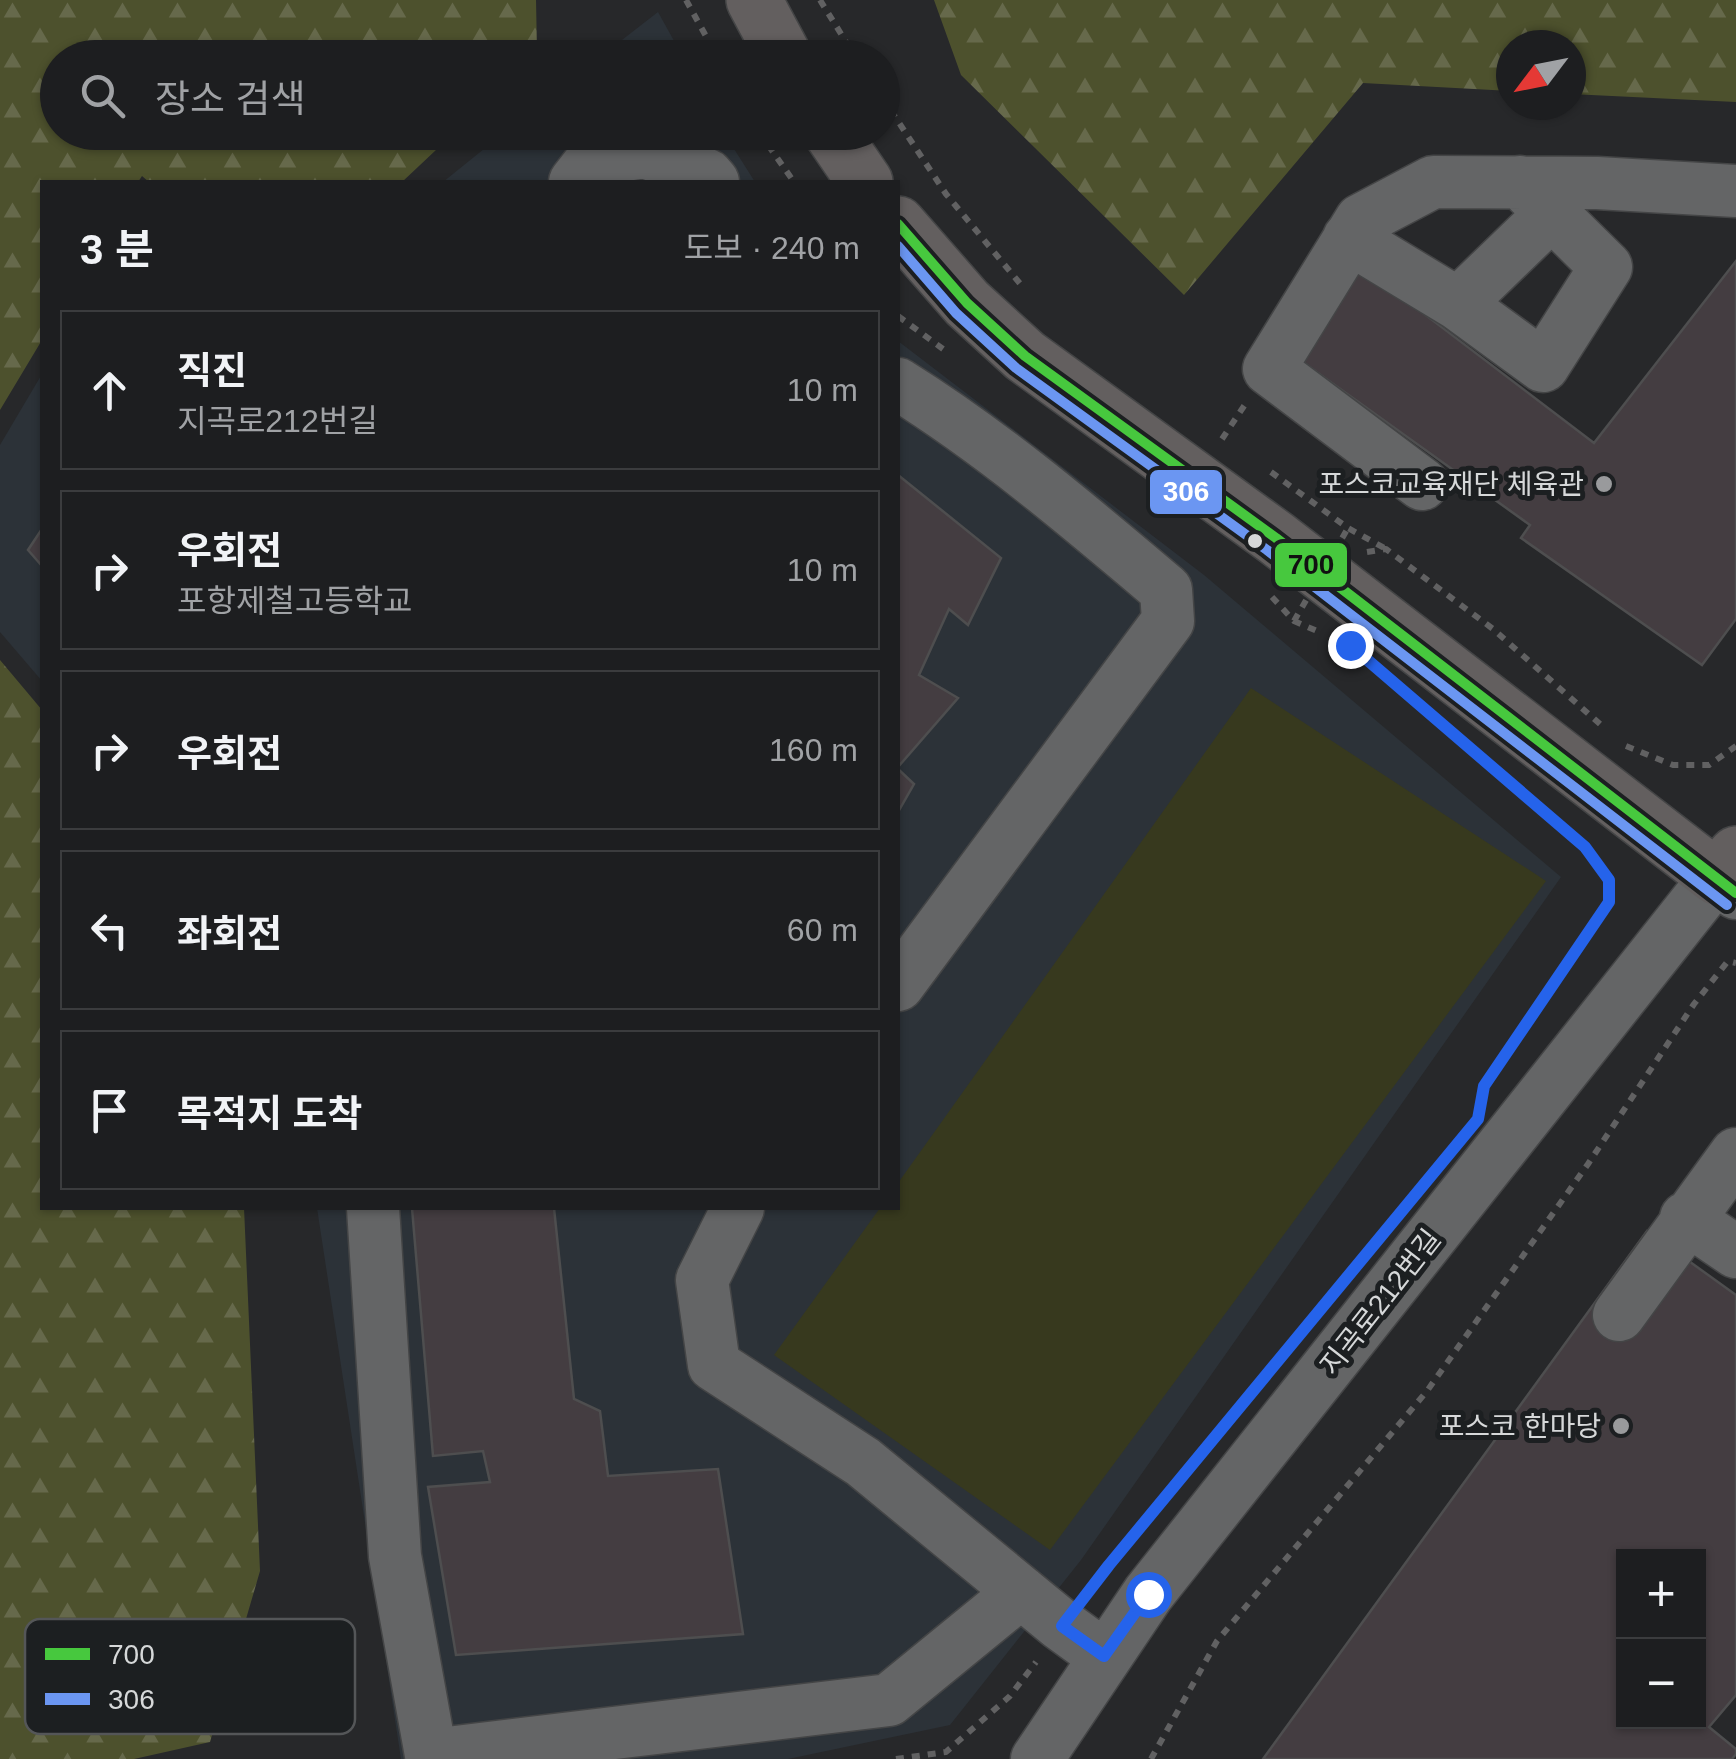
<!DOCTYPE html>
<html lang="ko">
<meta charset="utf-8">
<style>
body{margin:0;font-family:Arial,"Noto Sans KR",sans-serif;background:#252729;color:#f1f3f6}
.controls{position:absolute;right:30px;bottom:30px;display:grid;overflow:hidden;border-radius:0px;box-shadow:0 2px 8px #0004}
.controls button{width:90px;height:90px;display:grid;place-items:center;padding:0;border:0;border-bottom:2px solid #3b3c3e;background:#1d1e20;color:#f1f3f6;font:50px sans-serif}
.compass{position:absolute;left:1496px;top:30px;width:90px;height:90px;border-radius:50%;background:#1d1e20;box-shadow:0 2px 8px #0004;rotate:238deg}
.stop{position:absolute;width:30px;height:30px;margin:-22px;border:8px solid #2563eb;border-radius:50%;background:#fff}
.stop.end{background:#2563eb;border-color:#fff;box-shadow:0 2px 10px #0008}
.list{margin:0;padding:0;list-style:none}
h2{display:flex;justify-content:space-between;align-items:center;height:130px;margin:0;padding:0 40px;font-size:42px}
h2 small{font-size:32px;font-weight:400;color:#a0a2a5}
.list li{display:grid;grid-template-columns:65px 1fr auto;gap:30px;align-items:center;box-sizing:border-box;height:160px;margin:0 20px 20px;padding:0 20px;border:2px solid #3b3c3e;border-radius:0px}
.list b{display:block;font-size:38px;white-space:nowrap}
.list p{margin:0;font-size:32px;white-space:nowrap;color:#a0a2a5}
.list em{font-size:32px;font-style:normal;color:#a0a2a5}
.icon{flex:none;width:55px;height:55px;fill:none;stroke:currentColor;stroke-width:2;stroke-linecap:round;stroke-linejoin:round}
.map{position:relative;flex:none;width:1736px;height:1759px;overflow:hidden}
.search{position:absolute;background:#1d1e20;box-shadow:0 2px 8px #0004;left:40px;top:40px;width:860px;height:110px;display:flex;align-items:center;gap:25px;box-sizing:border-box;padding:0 35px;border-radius:55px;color:#a0a2a5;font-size:38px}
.panel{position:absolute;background:#1d1e20;box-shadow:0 2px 8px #0004;left:40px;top:180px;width:860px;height:1030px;border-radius:0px}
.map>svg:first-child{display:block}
</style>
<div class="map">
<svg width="1736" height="1759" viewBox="0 0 1736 1759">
<defs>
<pattern id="forest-firs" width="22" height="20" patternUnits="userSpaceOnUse" patternTransform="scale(2.5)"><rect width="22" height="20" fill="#4d512d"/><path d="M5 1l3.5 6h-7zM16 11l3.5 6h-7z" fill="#66694b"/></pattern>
</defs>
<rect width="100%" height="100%" fill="#27282a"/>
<path fill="#2c3238" d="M658,12L683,57H600Z
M505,132L724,133L755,182H443Z
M898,341L1204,575L1561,877L1081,1560L950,1725L788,1759H401L317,1208H898Z
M42,374V681L0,632V445Z"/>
<path fill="url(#forest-firs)" d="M0,0H536L537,52L532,58H58V132L454,133L402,182H149L142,176L138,182H42V340L0,410Z
M934,0H1736V102L1571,94V45H1511V91L1363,83L1184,295L961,75Z
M0,660L42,710V1208H244L260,1571L210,1742L134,1759H0Z"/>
<path fill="#37391e" d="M1251,688L1546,881L1050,1550L774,1355L880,1208H898V1183Z"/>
<path fill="#443d41" stroke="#4e4e4f" stroke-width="2.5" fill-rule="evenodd" d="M1736,261V619L1702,665L1521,538L1530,525L1297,358L1356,262L1594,443Z
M898,475L1001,558L968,625L949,609L919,675L958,698L898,767Z
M42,529V566L28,550Z
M898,769L914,784L898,812Z
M412,1208H554L574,1399L600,1411L608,1476L718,1469L743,1634L456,1655L428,1487L490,1482L483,1451L433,1456Z
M1647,1231L1736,1295V1695L1709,1727L1736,1749V1754L1732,1759H1263ZM1624,1556H1698V1722H1624Z"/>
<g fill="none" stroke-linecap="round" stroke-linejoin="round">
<defs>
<path id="minor" d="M575,182L592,160L645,152L707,175L713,182
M1520,182L1606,267L1543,366L1458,304L1552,213
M1349,238L1458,304
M898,384C993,443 1081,518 1166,590L1168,621L898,985
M1422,484L1269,369L1361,220L1433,182L1597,183L1736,191
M373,1208L395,1556L431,1755L889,1700L1021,1592
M738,1208L702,1280L714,1365L863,1462L1060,1624L1104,1656
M1686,1218L1736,1252
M1619,1315L1736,1154
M1037,1759L1148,1594L1716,877L1736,893"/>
<path id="major" d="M754,0L785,58
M831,132L865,182
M898,224L967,303L1025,356L1276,538L1716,877L1736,854"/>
</defs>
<use href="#minor" stroke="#444546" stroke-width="55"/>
<use href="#major" stroke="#444546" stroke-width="58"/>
<path stroke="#616162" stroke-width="6" stroke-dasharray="8 8" stroke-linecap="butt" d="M686,0L718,58
M820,0L856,58
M882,97L946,194L1022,286
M759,132L794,182
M898,316L943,349
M1222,439L1246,403
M1271,472L1348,528L1386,549
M1367,552L1386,549L1493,629L1601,725
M1272,597L1294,621L1317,631
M1626,746L1673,765H1709L1736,746
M1482,1097L1484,1086L1609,902V880L1585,847L1501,775
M1088,1592L1105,1570
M896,1759L946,1752L1010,1696L1036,1662
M1151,1759L1217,1641L1427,1391L1588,1164L1694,1004L1728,961L1736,963"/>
<use href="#minor" stroke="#646566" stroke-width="52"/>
<use href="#major" stroke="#635f5f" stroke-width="55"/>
<path stroke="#616162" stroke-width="6" stroke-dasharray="8 8" stroke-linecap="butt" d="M1294,621L1348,528"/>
<defs>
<path id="bus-1" d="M898,224L967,303L1025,356L1276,538L1736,893"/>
<path id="bus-2" d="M898,246L956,313L1016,368L1267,550L1727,905"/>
</defs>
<use href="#bus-1" stroke="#1c1f21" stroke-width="18"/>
<use href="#bus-2" stroke="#1c1f21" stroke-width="18"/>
<use href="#bus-1" stroke="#47c83e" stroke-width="10"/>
<use href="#bus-2" stroke="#6b96f2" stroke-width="10"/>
</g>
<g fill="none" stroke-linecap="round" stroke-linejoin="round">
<path stroke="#2563eb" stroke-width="12" d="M1148,1594L1104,1656L1062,1626L1109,1565L1478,1119L1484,1086L1609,902V880L1585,847L1350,645"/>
</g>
<g fill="#999a9c" stroke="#1c1f21" stroke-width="4">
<circle cx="1604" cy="484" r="10"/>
<circle cx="1621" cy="1426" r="10"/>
</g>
<circle fill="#d6d8d9" stroke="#1c1f21" stroke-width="4" cx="1255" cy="541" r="9"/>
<g text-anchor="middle" stroke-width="10" stroke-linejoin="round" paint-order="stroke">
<g font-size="28" fill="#d6d8d9" stroke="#1c1f21" text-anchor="end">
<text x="1584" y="494">포스코교육재단 체육관</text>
<text x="1601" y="1436">포스코 한마당</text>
</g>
<g font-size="28" fill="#d6d8d9" stroke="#1c1f21">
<text transform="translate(1380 1302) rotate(-52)" y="10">지곡로212번길</text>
</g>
</g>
<rect x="25" y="1619" width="330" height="115" rx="15" fill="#1c1f21" stroke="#545658" stroke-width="2.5"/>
<rect x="45" y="1648" width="45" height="12" fill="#47c83e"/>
<rect x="45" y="1693" width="45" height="12" fill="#6b96f2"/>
<g font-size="28" fill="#d6d8d9">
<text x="108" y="1664">700</text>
<text x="108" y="1709">306</text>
</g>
<g stroke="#1c1f21" stroke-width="4">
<rect x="1148" y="468" width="76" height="48" rx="10" fill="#6b96f2"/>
<rect x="1273" y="541" width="76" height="48" rx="10" fill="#47c83e"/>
</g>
<g font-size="28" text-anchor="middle" font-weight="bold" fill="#fff">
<text x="1186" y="501">306</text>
</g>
<g font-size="28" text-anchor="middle" font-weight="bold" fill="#111">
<text x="1311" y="574">700</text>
</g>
</svg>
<div class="controls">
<button>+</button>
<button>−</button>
</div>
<svg class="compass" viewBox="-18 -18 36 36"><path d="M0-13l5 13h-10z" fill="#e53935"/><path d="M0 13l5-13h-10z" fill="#a0a2a5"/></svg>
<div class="stop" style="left:1148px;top:1594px"></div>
<div class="stop end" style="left:1350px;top:645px"></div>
<div class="search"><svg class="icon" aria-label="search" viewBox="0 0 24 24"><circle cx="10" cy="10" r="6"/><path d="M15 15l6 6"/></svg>장소 검색</div>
<section class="panel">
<h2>3 분<small>도보 · 240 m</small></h2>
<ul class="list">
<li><svg class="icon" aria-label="ahead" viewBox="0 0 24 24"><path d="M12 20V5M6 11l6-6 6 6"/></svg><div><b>직진</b><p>지곡로212번길</p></div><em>10 m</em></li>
<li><svg class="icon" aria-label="right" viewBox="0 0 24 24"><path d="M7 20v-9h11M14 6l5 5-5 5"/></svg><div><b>우회전</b><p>포항제철고등학교</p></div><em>10 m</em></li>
<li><svg class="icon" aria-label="right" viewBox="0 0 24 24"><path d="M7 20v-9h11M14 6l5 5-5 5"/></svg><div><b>우회전</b></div><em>160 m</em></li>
<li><svg class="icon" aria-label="left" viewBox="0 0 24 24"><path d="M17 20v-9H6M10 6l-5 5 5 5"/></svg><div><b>좌회전</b></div><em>60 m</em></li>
<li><svg class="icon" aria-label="arrive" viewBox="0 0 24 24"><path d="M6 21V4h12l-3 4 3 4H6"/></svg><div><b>목적지 도착</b></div></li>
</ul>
</section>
</div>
